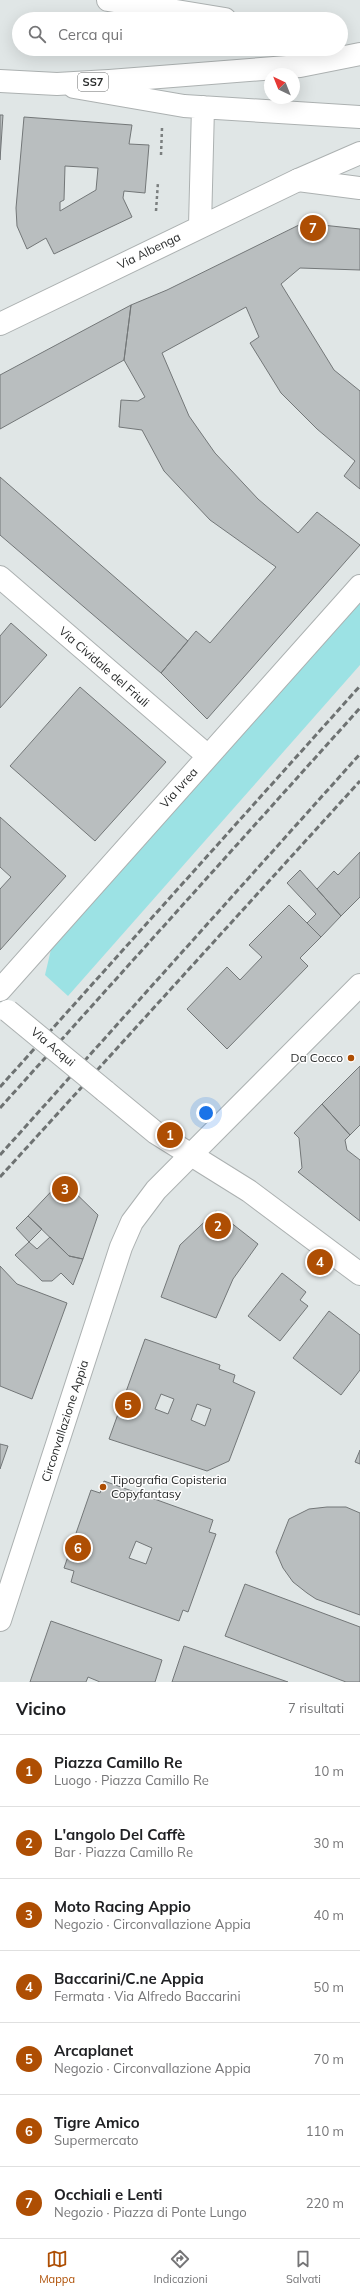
<!DOCTYPE html>
<html lang="it">
<meta charset="utf-8">
<style>
body{margin:0;font-family:Mulish,sans-serif;background:#f6f6f6;color:#202124}
.compass{position:absolute;left:264px;top:68px;width:36px;height:36px;border-radius:50%;background:#fff;box-shadow:0 4px 16px #0002;rotate:317deg}
.you{position:absolute;left:206px;top:1113px;width:14px;height:14px;margin:-10px;border:3px solid #fff;border-radius:50%;background:#1a73e8;box-shadow:0 0 0 6px #1a73e833}
.badge{display:grid;place-items:center;width:26px;height:26px;border-radius:50%;background:#ae4e03;color:#fff;font-size:13px;font-weight:700}
.pin{position:absolute;translate:-50% -50%;border:2px solid #fff;box-shadow:0 1px 4px #0006}
.list{margin:0;padding:0;list-style:none}
h2{display:flex;justify-content:space-between;align-items:center;height:52px;margin:0;padding:0 16px;font-size:17px}
h2 small{font-size:13px;font-weight:400;color:#757577}
.list li{display:grid;grid-template-columns:26px 1fr auto;gap:12px;align-items:center;box-sizing:border-box;height:72px;padding:0 16px;border-top:1px solid #e0e0e0}
.list b{display:block;font-size:15px;white-space:nowrap}
.list p{margin:0;font-size:13px;white-space:nowrap;color:#757577}
.list em{font-size:13px;font-style:normal;color:#757577}
.icon{flex:none;width:22px;height:22px;fill:none;stroke:currentColor;stroke-width:2;stroke-linecap:round;stroke-linejoin:round}
.map{position:relative;flex:none;width:360px;height:1682px;overflow:hidden}
.search{position:absolute;background:#fff;box-shadow:0 4px 16px #0002;left:12px;right:12px;top:12px;height:44px;display:flex;align-items:center;gap:10px;box-sizing:border-box;padding:0 14px;border-radius:22px;color:#757577;font-size:15px}
.sheet{height:556px;background:#fff}
nav{display:flex;justify-content:space-around;align-items:center;box-sizing:border-box;height:56px;border-top:1px solid #e0e0e0;background:#fff;font-size:11px;color:#757577}
nav a{display:grid;justify-items:center;gap:2px}
nav .on{color:#ae4e03}
.map>svg:first-child{display:block}
</style>
<div class="map">
<svg width="360" height="1682" viewBox="0 0 360 1682">
<rect width="100%" height="100%" fill="#e0e6e6"/>
<path fill="#9ce2e4" d="M360,596V665L68,996L45,975L52,945Z"/>
<path fill="#b9bebf" stroke="#737778" fill-rule="evenodd" d="M0,115H3L0,160Z
M24,117L132,125L129,144L149,145L145,193L124,191L123,198L132,217L54,254L46,238L27,249L17,226L16,208ZM65,166L98,168L96,190L60,211V202L64,200Z
M303,223L360,229V270L300,268L281,284L334,370L360,391V489L344,476L355,461L317,429L281,393L250,343L259,337L246,307L162,353L189,416L215,453L258,499L298,533L317,512L360,545L207,719L161,673L196,631L210,643L276,567L210,520L164,471L142,430L119,427L121,400L138,401L145,397L124,360L131,305L167,290Z
M131,305L124,360L0,429V375Z
M0,477L188,641L161,673L0,535Z
M11,623L47,655L0,708V636Z
M80,687L166,762L95,841L10,766Z
M0,817L66,876L0,950V889L11,877L0,867Z
M360,852V897L341,916L317,889L334,871L338,875Z
M300,870L341,916L321,937L307,923L316,914L287,883Z
M289,905L321,937L300,958L308,966L227,1049L187,1009L227,967L240,980L262,957L249,945Z
M360,1066V1125L350,1135L322,1104Z
M322,1104L350,1135L345,1140L347,1150L360,1160V1221L298,1172L302,1168L299,1138L294,1133Z
M62,1180L98,1215L83,1259L69,1256L28,1216Z
M216,1211L258,1244L233,1279L216,1318L161,1297L180,1245Z
M28,1216L42,1229L29,1242L16,1228Z
M50,1237L69,1256L83,1259L73,1285L61,1273L52,1281H42L15,1255L29,1242L37,1249Z
M0,1266L17,1284L67,1303L32,1399L0,1386Z
M282,1273L306,1292L300,1300L308,1306L280,1341L248,1316Z
M329,1311L360,1335V1370L341,1395L293,1358Z
M145,1339L220,1365L219,1369L235,1375L233,1382L255,1392L229,1461L207,1471L109,1439ZM161,1394L174,1399L168,1414L155,1409ZM197,1404L211,1409L205,1426L191,1420Z
M0,1444L8,1446L0,1469Z
M360,1450V1464L355,1462Z
M104,1481L213,1520L209,1532L216,1534L188,1612L183,1610L179,1621L71,1582L74,1571L64,1568L91,1490L100,1493ZM136,1541L152,1548L146,1564L129,1558Z
M327,1507H346L360,1513V1615L316,1599L307,1593L293,1582L283,1568L276,1552L289,1519L309,1509Z
M245,1584L360,1627V1682H346L225,1636Z
M51,1621L162,1660L155,1682H100L88,1677L86,1682H30Z
M184,1646L288,1682H172Z"/>
<g fill="none" stroke-linecap="round" stroke-linejoin="round">
<defs>
<path id="street" d="M298,180L360,188
M0,577L208,756
M0,990L360,586
M105,1091L156,1133L249,1191L360,1274"/>
<path id="secondary" d="M74,87L184,106L360,117
M200,226L203,107
M0,324L298,180L360,153
M0,1620L121,1247L132,1222L156,1190L360,985"/>
<path id="primary" d="M108,0L225,19
M0,81L57,84L109,81L300,66L360,54"/>
</defs>
<use href="#street" stroke="#acb1b1" stroke-width="24"/>
<use href="#secondary" stroke="#acb1b1" stroke-width="24"/>
<use href="#primary" stroke="#acb1b1" stroke-width="24"/>
<path stroke="#7b7f7f" stroke-width="2.5" stroke-dasharray="3 3" stroke-linecap="butt" d="M161,155L162,128
M156,211L158,182"/>
<use href="#street" stroke="#fff" stroke-width="22"/>
<use href="#secondary" stroke="#fff" stroke-width="22"/>
<use href="#primary" stroke="#fff" stroke-width="22"/>
<path stroke="#6e7272" stroke-width="3" stroke-dasharray="6 3" stroke-linecap="butt" d="M0,1087L360,686
M0,1108L360,708
M0,1155L360,754
M0,1177L360,781"/>
<defs>
<path id="street-bridge" d="M8,1011L105,1091"/>
</defs>
<use href="#street-bridge" stroke="#acb1b1" stroke-width="24" stroke-linecap="butt"/>
<use href="#street-bridge" stroke="#fff" stroke-width="22"/>
</g>
<g fill="#ae4e03" stroke="#fff" stroke-width="1.5">
<circle cx="351" cy="1058" r="4"/>
<circle cx="103" cy="1487" r="4"/>
</g>
<g text-anchor="middle" stroke-width="3" stroke-linejoin="round" paint-order="stroke">
<rect fill="#fff" stroke="#696b6b" stroke-width="1" x="78" y="73" width="30" height="18" rx="3"/>
<g font-size="11" font-weight="bold" fill="#292b2b">
<text x="93" y="86">SS7</text>
</g>
<g font-size="12" fill="#292b2b" stroke="#fff">
<text transform="translate(149 251) rotate(-26)" y="4">Via Albenga</text>
<text transform="translate(104 667) rotate(41)" y="4">Via Cividale del Friuli</text>
<text transform="translate(179 788) rotate(-48)" y="4">Via Ivrea</text>
<text transform="translate(53 1047) rotate(40)" y="4">Via Acqui</text>
<text transform="translate(65 1421) rotate(-72)" y="4">Circonvallazione Appia</text>
</g>
<g font-size="12" fill="#292b2b" stroke="#fff" text-anchor="end">
<text x="343" y="1062">Da Cocco</text>
<text x="111" y="1484" text-anchor="start">Tipografia Copisteria<tspan x="111" dy="14">Copyfantasy</tspan></text>
</g>
</g>
</svg>
<svg class="compass" viewBox="-18 -18 36 36"><path d="M0-13l5 13h-10z" fill="#e53935"/><path d="M0 13l5-13h-10z" fill="#757577"/></svg>
<div class="you"></div>
<div class="pin badge" style="left:170px;top:1135px">1</div>
<div class="pin badge" style="left:218px;top:1226px">2</div>
<div class="pin badge" style="left:65px;top:1189px">3</div>
<div class="pin badge" style="left:320px;top:1262px">4</div>
<div class="pin badge" style="left:128px;top:1405px">5</div>
<div class="pin badge" style="left:78px;top:1548px">6</div>
<div class="pin badge" style="left:313px;top:228px">7</div>
<div class="search"><svg class="icon" aria-label="search" viewBox="0 0 24 24"><circle cx="10" cy="10" r="6"/><path d="M15 15l6 6"/></svg>Cerca qui</div>
</div>
<section class="sheet">
<h2>Vicino<small>7 risultati</small></h2>
<ul class="list">
<li><span class="badge">1</span><div><b>Piazza Camillo Re</b><p>Luogo · Piazza Camillo Re</p></div><em>10 m</em></li>
<li><span class="badge">2</span><div><b>L'angolo Del Caffè</b><p>Bar · Piazza Camillo Re</p></div><em>30 m</em></li>
<li><span class="badge">3</span><div><b>Moto Racing Appio</b><p>Negozio · Circonvallazione Appia</p></div><em>40 m</em></li>
<li><span class="badge">4</span><div><b>Baccarini/C.ne Appia</b><p>Fermata · Via Alfredo Baccarini</p></div><em>50 m</em></li>
<li><span class="badge">5</span><div><b>Arcaplanet</b><p>Negozio · Circonvallazione Appia</p></div><em>70 m</em></li>
<li><span class="badge">6</span><div><b>Tigre Amico</b><p>Supermercato</p></div><em>110 m</em></li>
<li><span class="badge">7</span><div><b>Occhiali e Lenti</b><p>Negozio · Piazza di Ponte Lungo</p></div><em>220 m</em></li>
</ul>
</section>
<nav>
<a class="on"><svg class="icon" aria-label="map" viewBox="0 0 24 24"><path d="M3 6l6-2 6 2 6-2v14l-6 2-6-2-6 2zM9 4v14M15 6v14"/></svg>Mappa</a>
<a><svg class="icon" aria-label="directions" viewBox="0 0 24 24"><path d="M12 3l9 9-9 9-9-9zM9 14v-3h6M13 9l2 2-2 2"/></svg>Indicazioni</a>
<a><svg class="icon" aria-label="saved" viewBox="0 0 24 24"><path d="M7 4h10v16l-5-4-5 4z"/></svg>Salvati</a>
</nav>
